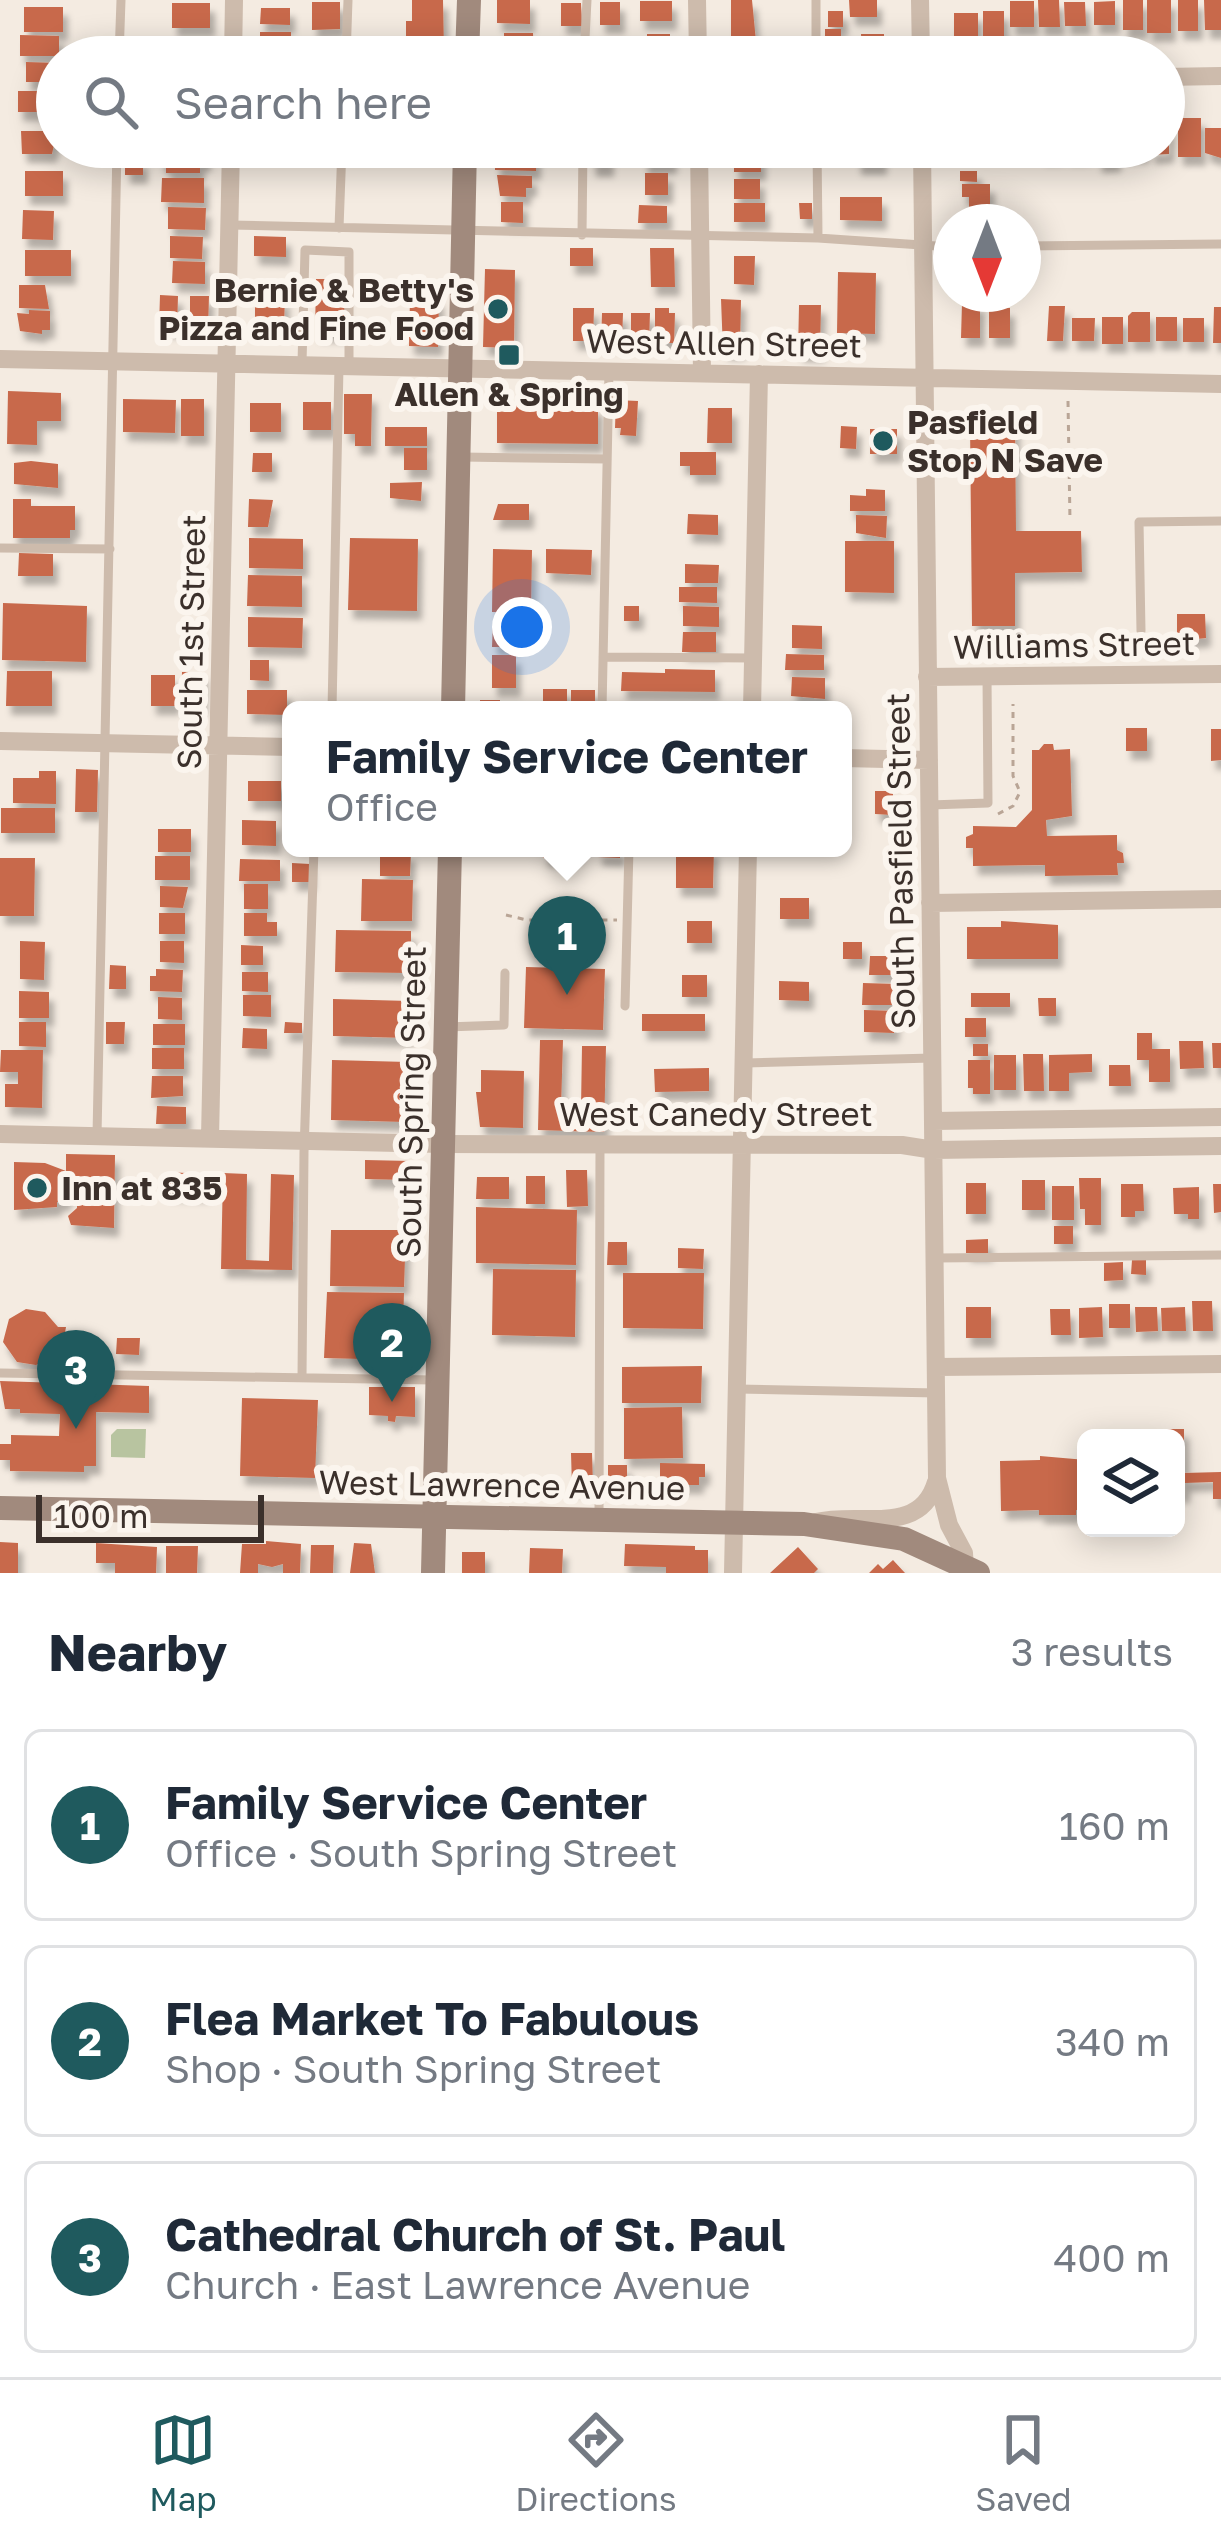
<!DOCTYPE html>
<meta charset="utf-8">
<style>
body{margin:0;font-family:"Golos Text",sans-serif;background:#f6f6f7;color:#1f2937}
.controls{position:absolute;right:36px;bottom:36px;display:grid;overflow:hidden;border-radius:18px;box-shadow:0 6px 30px #0003}
.controls button{width:108px;height:108px;display:grid;place-items:center;padding:0;border:0;border-bottom:3px solid #e0e1e3;background:#fff;color:#1f2937;font:60px sans-serif}
.compass{position:absolute;left:933px;top:204px;width:108px;height:108px;border-radius:50%;background:#fff;box-shadow:0 6px 30px #0003;rotate:180deg}
.scale{position:absolute;left:36px;bottom:30px;width:228px;box-sizing:border-box;padding-left:12px;border:6px solid #3b302b;border-top:0;font-size:33px;line-height:42px;white-space:nowrap;color:#3b302b;-webkit-text-stroke:9px #fbf5ee;paint-order:stroke}
.you{position:absolute;left:522px;top:627px;width:42px;height:42px;margin:-30px;border:9px solid #fff;border-radius:50%;background:#1a73e8;box-shadow:0 0 0 18px #1a73e833}
.badge{display:grid;place-items:center;width:78px;height:78px;border-radius:50%;background:#1f5a5e;color:#fff;font-size:39px;font-weight:700}
.pin{position:absolute;translate:-50% -99px;filter:drop-shadow(0 3px 6px #0008)}
.pin::after{content:'';position:absolute;top:63px;width:42px;height:36px;background:inherit;clip-path:polygon(0 0,100% 0,50% 100%)}
.popup{position:absolute;left:282px;top:701px;width:570px;height:156px;box-sizing:border-box;display:grid;place-content:center;border-radius:18px;background:#fff;filter:drop-shadow(0 3px 9px #0005);font-size:39px;white-space:nowrap;color:#747a83}
.popup b{font-size:45px;color:#1f2937}
.popup::after{content:'';position:absolute;left:50%;top:100%;margin-left:-24px;border:24px solid transparent;border-top-color:#fff}
.list{margin:0;padding:0;list-style:none}
h2{display:flex;justify-content:space-between;align-items:center;height:156px;margin:0;padding:0 48px;font-size:51px}
h2 small{font-size:39px;font-weight:400;color:#747a83}
.list li{display:grid;grid-template-columns:78px 1fr auto;gap:36px;align-items:center;box-sizing:border-box;height:192px;margin:0 24px 24px;padding:0 24px;border:3px solid #e0e1e3;border-radius:18px}
.list b{display:block;font-size:45px;white-space:nowrap}
.list p{margin:0;font-size:39px;white-space:nowrap;color:#747a83}
.list em{font-size:39px;font-style:normal;color:#747a83}
.icon{flex:none;width:66px;height:66px;fill:none;stroke:currentColor;stroke-width:2;stroke-linecap:round;stroke-linejoin:round}
.map{position:relative;flex:none;width:1221px;height:1573px;overflow:hidden}
.search{position:absolute;background:#fff;box-shadow:0 6px 30px #0003;left:36px;right:36px;top:36px;height:132px;display:flex;align-items:center;gap:30px;box-sizing:border-box;padding:0 42px;border-radius:66px;color:#747a83;font-size:45px}
.sheet{height:804px;background:#fff}
nav{display:flex;justify-content:space-around;align-items:center;box-sizing:border-box;height:168px;border-top:3px solid #e0e1e3;background:#fff;font-size:33px;color:#747a83}
nav a{display:grid;justify-items:center;gap:6px}
nav .on{color:#1f5a5e}
.map>svg:first-child{display:block}
</style>
<div class="map">
<svg width="1221" height="1573" viewBox="0 0 1221 1573">
<defs>
<filter id="shadow"><feDropShadow dx="5" dy="9" stdDeviation="3" flood-color="#0004"/></filter>
</defs>
<rect width="100%" height="100%" fill="#f4ebe1"/>
<path fill="#b8c4a0" d="M117,1429H146L145,1458L111,1457V1435Z"/>
<path fill="#c8694b" filter="url(#shadow)" d="M412,0H443L444,51H406V21H412Z
M497,0H530V24L497,23Z
M731,0H752L757,52H731Z
M849,0H877V17H850Z
M1038,0H1059L1060,27H1039Z
M1123,0H1143V30H1123Z
M1147,0H1171V33H1147Z
M1178,0H1198V31H1178Z
M1204,0H1221V30H1205Z
M640,1H672V21H640Z
M1010,1H1034V27H1010Z
M1115,1V25H1094V2Z
M312,2H340V29L312,30Z
M600,2H620V25H600Z
M1064,2H1085L1086,26H1065Z
M172,3H210V28H172Z
M561,3H581L582,26H561Z
M24,7H63V32H24Z
M261,8H290V25L260,24Z
M828,11H843V27H828Z
M983,11H1004V40H983Z
M954,13H978V41H954Z
M825,29H841V39H825Z
M260,32H291V51H260Z
M504,33H533L534,56L504,57Z
M647,34H670V54H647Z
M861,34H884V54H862Z
M20,35L59,36V56H20Z
M171,37H205L206,57H178V48H171Z
M26,62L57,63V82H26Z
M18,91H57V112H18Z
M1178,118H1201V157H1178Z
M1164,127H1169V154L1150,155V147H1164Z
M1205,128H1221V158L1205,153Z
M21,131H57L52,154H22Z
M672,147V165L643,166V148Z
M856,147H882V166H856Z
M1041,147H1060V155L1041,156Z
M1066,147H1085V155L1066,156Z
M1097,147H1116V163L1097,164Z
M1124,147H1144V154H1124Z
M158,148L206,149V163H200V173H166V166H161Z
M590,148H609V168H591Z
M734,148H761V172H734Z
M495,149L536,150V171L495,170Z
M125,159H143V175H125Z
M25,171H63V196H25Z
M960,171H977V182L960,181Z
M645,173H668V195H645Z
M497,175L532,176V188H526V197L500,196Z
M162,178H204V203L161,202Z
M734,179H760V199H734Z
M962,184H990V209L969,208V197H962Z
M840,197H882V221L840,220Z
M501,202H523V223L501,222Z
M734,203H765V222H734Z
M799,203H812V219H800Z
M639,205L667,206V223H638Z
M168,207L206,208L205,230L168,229Z
M23,210L54,211L53,240L22,239Z
M959,213H988V222H959Z
M170,236L203,237L202,259L170,258Z
M254,236L286,237V257L254,256Z
M570,248H593V266H570Z
M650,248H674L675,287H651Z
M25,250H71V276H25Z
M734,256H755L754,285L734,284Z
M173,261L205,262V284L172,283Z
M485,269L515,270L514,348L483,347Z
M838,272L876,273L875,334L837,333Z
M316,279H345L344,334L315,333Z
M19,285H45L49,309L19,308Z
M160,295L178,296L177,329L159,328Z
M190,296H209L208,329H190Z
M410,297L439,298L438,347L409,346Z
M255,298H285L284,324L255,323Z
M721,299L741,300L740,351H723Z
M962,303H980V338H961Z
M799,305H821L820,353H798Z
M1049,306H1065L1063,341H1047Z
M989,307L1010,308V338H989Z
M1214,307H1221V343H1213Z
M573,308H594L593,341H573Z
M655,308H669V313H675L674,343H655Z
M29,310L50,311V330H42V334L20,331L17,313L29,314Z
M1132,312H1150V342H1128V316Z
M602,313H623L622,342H601Z
M631,313H650L649,342H631Z
M1102,317H1123V344H1102Z
M1156,317H1177V341H1156Z
M1072,318H1095L1094,341H1072Z
M1183,318H1204V342H1183Z
M8,391L61,393V421H37V445L7,444Z
M344,394H372L371,446H355V434H344Z
M123,399L176,400L175,433L123,432Z
M181,399H204V436H181Z
M616,400L638,401L636,436L620,435L621,428H615Z
M303,402H331V430H303Z
M250,403H281V432H250Z
M497,405L598,406V444L497,443Z
M708,408H732V443H707Z
M1015,422L1016,531H1081L1082,572L1015,573V626H972L970,423Z
M841,426L857,427L856,449L840,448Z
M385,427H427V446H385Z
M870,429H897V454H870Z
M404,448H427V470H404Z
M680,452H716V475H690V466H680Z
M253,453H272V472H252Z
M31,461L58,464V488L14,484V463Z
M422,482L421,501L390,498V483Z
M866,489L885,490V511H850V495L866,496Z
M13,499H31V506H75V530H70V538H13Z
M249,499L273,500L268,527H248Z
M498,504H529V520H493Z
M688,514L718,515V535L687,534Z
M856,515L887,516L886,538L856,533Z
M249,538L303,539V569L249,568Z
M350,538L418,539L417,611L348,610Z
M845,541H894V593L845,592Z
M493,549L532,550L531,613L492,612Z
M546,549L592,550L591,575L546,573Z
M19,553L53,554V576H18Z
M685,564L719,565L718,583H685Z
M248,575L302,576V607L247,606Z
M679,587H717V603L679,602Z
M3,603L87,606L86,662L2,660Z
M624,606H639V621H624Z
M683,606L719,607V627L683,626Z
M1177,614H1205L1206,638L1177,641Z
M248,617L303,618L302,648L248,647Z
M493,622L514,623V647H492Z
M792,625L822,626V649L792,648Z
M683,632H716V652H682Z
M786,654L824,655V670H785Z
M492,655H516V688H492Z
M250,660H269V681L250,680Z
M665,669L715,670V692L621,691L622,672L665,673Z
M7,671H52V706H6Z
M182,672H203L202,707L181,706Z
M151,675H175V706H151Z
M792,677L825,678V699L791,696Z
M543,689H567V710H543Z
M247,690H287V715L247,714Z
M571,690H595V710H571Z
M480,700H500V710H480Z
M632,701H650V710H632Z
M1126,728H1147V751H1126Z
M1211,729H1221V760L1211,761Z
M1044,744H1053L1054,750L1070,749L1072,816L1046,820L1047,836L1117,835V850L1123,853L1124,863H1117L1118,875L1045,876V865L973,866V848H966V837L973,834V826L1016,827L1032,810V750H1039Z
M76,769L98,770L97,812H75Z
M39,771H56V804L13,803V778H39Z
M248,781H281V801H248Z
M875,791H893V815L875,814Z
M1,808H55V833H1Z
M242,820L276,821V846L242,845Z
M158,829H191V852H158Z
M543,848H578V854H569V858H543Z
M597,848H620V858L597,857Z
M676,848H714L713,888H676Z
M380,852H411L410,876H380Z
M155,856H190V880H155Z
M0,858H35L34,916H0Z
M240,859L280,860V881H239Z
M292,863L310,864V882H292Z
M362,879L413,880L412,921H361Z
M244,884H268V909H244Z
M160,886L188,887L183,908L160,907Z
M780,898H809V919H780Z
M159,913H185V934H159Z
M244,913H267V922H277V936H244Z
M687,921H712V943H687Z
M1001,921L1058,925V959H967V927H1001Z
M336,930L411,931V973L335,972Z
M20,941L45,942L44,980L20,979Z
M160,941H184V963L160,962Z
M843,942H862V959H843Z
M241,945L263,946V965H241Z
M870,956H897L892,975H869Z
M110,965L126,966V989H109Z
M526,967L605,969L603,1030L524,1028Z
M156,969L183,970L182,992L150,991V976H156Z
M242,972H268V992L242,991Z
M682,975H707V997H682Z
M779,981L809,982V1001L779,1000Z
M863,983L896,984V1005H862Z
M19,991L49,992V1018H19Z
M971,993H1010V1007H971Z
M243,995H271V1017L243,1016Z
M158,997L182,998V1020L158,1019Z
M1038,998H1056V1016H1039Z
M333,999L410,1001L409,1038L333,1036Z
M864,1010L896,1011L894,1033L864,1032Z
M642,1014H705V1031H642Z
M965,1018H986V1037H965Z
M19,1022H46V1047L19,1046Z
M106,1022H125L124,1044H106Z
M285,1022L302,1023V1033H284Z
M153,1024H185V1045H153Z
M243,1028L267,1029V1049L242,1048Z
M1137,1033H1152V1049H1170V1082H1149V1060H1137Z
M540,1040H563L561,1108H581L582,1046H606L604,1132L538,1130Z
M1179,1041H1203L1204,1068L1180,1069Z
M1212,1043H1221V1068H1213Z
M973,1044H988V1056H973Z
M152,1048H184V1069H152Z
M1,1050H43L42,1108L5,1107V1084H18V1072H0Z
M1023,1054H1043L1044,1091H1024Z
M1092,1054V1072L1069,1073V1091H1049V1055Z
M994,1055H1016V1090H994Z
M332,1060L408,1062L406,1122L331,1120Z
M968,1060H990V1094H973V1088H968Z
M1109,1065H1130L1131,1086H1109Z
M709,1068V1091L655,1092L654,1069Z
M481,1070L524,1071L523,1128L480,1127L476,1092H481Z
M152,1076H183V1096L151,1098Z
M157,1106L186,1107V1124H156Z
M66,1154L115,1155L114,1228L71,1225L68,1216L77,1208V1191L66,1195V1202H57V1207L14,1210V1162L45,1163L66,1171Z
M365,1160L411,1161L410,1180L365,1179Z
M566,1170H587L588,1206L567,1207Z
M167,1172L205,1174V1193L166,1192Z
M223,1173L247,1174L246,1260L269,1261L271,1174L294,1175L292,1270L221,1269Z
M526,1176H545V1204H526Z
M477,1177H509V1199H476Z
M1079,1178H1101V1225H1085V1209H1080Z
M1022,1180H1045V1210H1022Z
M966,1183H986V1214H966Z
M1121,1184H1143L1144,1211H1135V1217H1121Z
M1213,1184H1221V1212L1214,1213Z
M1052,1186H1074V1220H1052Z
M1199,1187V1219H1188V1214H1174L1173,1188Z
M476,1207L577,1210L576,1265L476,1263Z
M1054,1226H1073V1244H1054Z
M331,1230H406L404,1287L330,1286Z
M988,1239V1253H966V1240Z
M608,1242H627V1265H607Z
M678,1248L704,1249L703,1269L678,1268Z
M1132,1260H1146V1275L1131,1274Z
M1123,1262V1280L1104,1281V1263Z
M493,1269L576,1270L575,1337L492,1335Z
M623,1273H704L703,1329L623,1328Z
M327,1292L404,1293L402,1360L324,1358Z
M1192,1301H1212L1213,1331H1193Z
M1109,1304H1130V1328H1109Z
M966,1307H991V1338H966Z
M1102,1307L1103,1337L1079,1338V1308Z
M1135,1307H1157L1158,1331L1136,1332Z
M1185,1307L1186,1331H1162L1161,1308Z
M26,1309L45,1312L58,1327H66L63,1344H59L49,1359L36,1365L17,1362L3,1342L9,1319Z
M1050,1309H1070L1071,1335H1051Z
M117,1338H140L139,1355L116,1354Z
M702,1366L701,1403H622V1367Z
M0,1381L149,1386V1413L96,1412V1466H84V1472L10,1471V1460H0V1444H11V1435L59,1436L60,1414L20,1413V1409H5Z
M369,1387H415V1417L396,1416L395,1422L388,1421V1416L369,1415Z
M242,1398L318,1400L315,1478L240,1476Z
M682,1407L683,1458L624,1459V1408Z
M1142,1429H1184V1473L1221,1472V1499H1213V1482L1185,1483V1494H1176V1438H1142Z
M571,1453H592L593,1486L572,1487Z
M1040,1456L1086,1460V1510H1076V1515H1039V1510L1001,1511L1000,1461L1040,1460Z
M660,1463L705,1464V1477H699V1485H666V1477H660Z
M608,1465H627V1488H608Z
M266,1541L301,1544L300,1573H283V1564L272,1567L258,1564V1573H240L242,1544H266Z
M0,1542L18,1543V1573H0Z
M96,1543L157,1547L156,1573H115V1563H96Z
M354,1543L371,1544L375,1573H350Z
M625,1544L695,1546V1550H708V1573H666V1567L624,1566Z
M311,1545H334L333,1573H310Z
M166,1546H198L197,1573H166Z
M798,1547L818,1569L814,1573H770Z
M530,1548L563,1549L562,1573H529Z
M462,1552H485V1573H462Z
M893,1560L905,1573H869L878,1564L883,1569Z"/>
<g fill="none" stroke-linecap="round" stroke-linejoin="round">
<path stroke="#b9a596" stroke-width="3" stroke-dasharray="6 6" stroke-linecap="butt" d="M1068,401L1070,521
M998,814L1013,806L1020,792L1013,776V704
M506,915L527,920H617"/>
<path stroke="#cdbbac" stroke-width="9" d="M816,0V57
M119,57L121,0
M346,57L348,0
M584,57L587,0
M817,147L818,238
M230,225L818,238L951,247
M339,228L342,147
M582,235L583,147
M1023,246L1221,244
M302,363L305,250L349,252V366
M462,457L607,459
M0,548L110,549
M1141,631L1139,522L1221,521
M603,657L753,658
M332,710L339,366
M602,710L609,371
M930,805L988,803L987,677
M625,1006L629,848
M446,1027L504,1025L505,973
M746,1063L932,1058
M97,1136L117,147
M935,1258L1221,1255
M0,1373L432,1380
M302,1378L304,1152L314,848
M738,1389L937,1393
M599,1520L600,1144"/>
<path stroke="#cdbbac" stroke-width="18" d="M697,0L698,57
M920,0L921,57
M233,57L234,0
M1164,77L1221,76
M699,147L702,373
M922,147L937,1478L949,1525L964,1553L965,1569
M0,359L1221,384
M927,677L1221,674
M752,710L759,374
M0,741L291,747
M843,758L929,760
M930,903L1221,899
M934,1121L1221,1117
M0,1134L443,1144L902,1145L934,1150L1221,1146
M210,1138L231,147
M936,1367L1221,1364
M816,1522C860,1511 920,1537 936,1482
M733,1573L748,848"/>
<path stroke="#a18a7d" stroke-width="24" d="M467,57L469,0
M453,710L465,147
M0,1508L804,1524L904,1539L978,1573
M433,1573L450,848"/>
</g>
<g fill="#1f5a5e" stroke="#fbf5ee" stroke-width="4.5">
<circle cx="498" cy="309" r="12"/>
<rect x="497" y="343" width="24" height="24" rx="6"/>
<circle cx="883" cy="441" r="12"/>
<circle cx="37" cy="1188" r="12"/>
</g>
<g text-anchor="middle" stroke-width="12" stroke-linejoin="round" paint-order="stroke">
<g font-size="33" font-weight="bold" fill="#3b302b" stroke="#fbf5ee" text-anchor="start">
<text x="474" y="302" text-anchor="end">Bernie &amp; Betty's<tspan x="474" dy="38">Pizza and Fine Food</tspan></text>
<text x="509" y="406" text-anchor="middle">Allen &amp; Spring</text>
<text x="907" y="434">Pasfield<tspan x="907" dy="38">Stop N Save</tspan></text>
<text x="61" y="1200">Inn at 835</text>
</g>
<g font-size="33" fill="#3b302b" stroke="#fbf5ee">
<text transform="translate(724 343) rotate(1)" y="12">West Allen Street</text>
<text transform="translate(191 642) rotate(-89)" y="12">South 1st Street</text>
<text transform="translate(1074 645) rotate(-1)" y="12">Williams Street</text>
<text transform="translate(900 861) rotate(-91)" y="12">South Pasfield Street</text>
<text transform="translate(411 1102) rotate(-89)" y="12">South Spring Street</text>
<text x="716" y="1126">West Canedy Street</text>
<text transform="translate(502 1485) rotate(1)" y="12">West Lawrence Avenue</text>
</g>
</g>
</svg>
<div class="controls">
<button><svg class="icon" aria-label="layers" viewBox="0 0 24 24"><path d="M12 4l9 5-9 5-9-5zM3 14l9 5 9-5"/></svg></button>
</div>
<svg class="compass" viewBox="-18 -18 36 36"><path d="M0-13l5 13h-10z" fill="#e53935"/><path d="M0 13l5-13h-10z" fill="#747a83"/></svg>
<div class="scale">100 m</div>
<div class="you"></div>
<div class="pin badge" style="left:567px;top:995px">1</div>
<div class="popup"><b>Family Service Center</b>Office</div>
<div class="pin badge" style="left:392px;top:1402px">2</div>
<div class="pin badge" style="left:76px;top:1429px">3</div>
<div class="search"><svg class="icon" aria-label="search" viewBox="0 0 24 24"><circle cx="10" cy="10" r="6"/><path d="M15 15l6 6"/></svg>Search here</div>
</div>
<section class="sheet">
<h2>Nearby<small>3 results</small></h2>
<ul class="list">
<li><span class="badge">1</span><div><b>Family Service Center</b><p>Office · South Spring Street</p></div><em>160 m</em></li>
<li><span class="badge">2</span><div><b>Flea Market To Fabulous</b><p>Shop · South Spring Street</p></div><em>340 m</em></li>
<li><span class="badge">3</span><div><b>Cathedral Church of St. Paul</b><p>Church · East Lawrence Avenue</p></div><em>400 m</em></li>
</ul>
</section>
<nav>
<a class="on"><svg class="icon" aria-label="map" viewBox="0 0 24 24"><path d="M3 6l6-2 6 2 6-2v14l-6 2-6-2-6 2zM9 4v14M15 6v14"/></svg>Map</a>
<a><svg class="icon" aria-label="directions" viewBox="0 0 24 24"><path d="M12 3l9 9-9 9-9-9zM9 14v-3h6M13 9l2 2-2 2"/></svg>Directions</a>
<a><svg class="icon" aria-label="saved" viewBox="0 0 24 24"><path d="M7 4h10v16l-5-4-5 4z"/></svg>Saved</a>
</nav>
